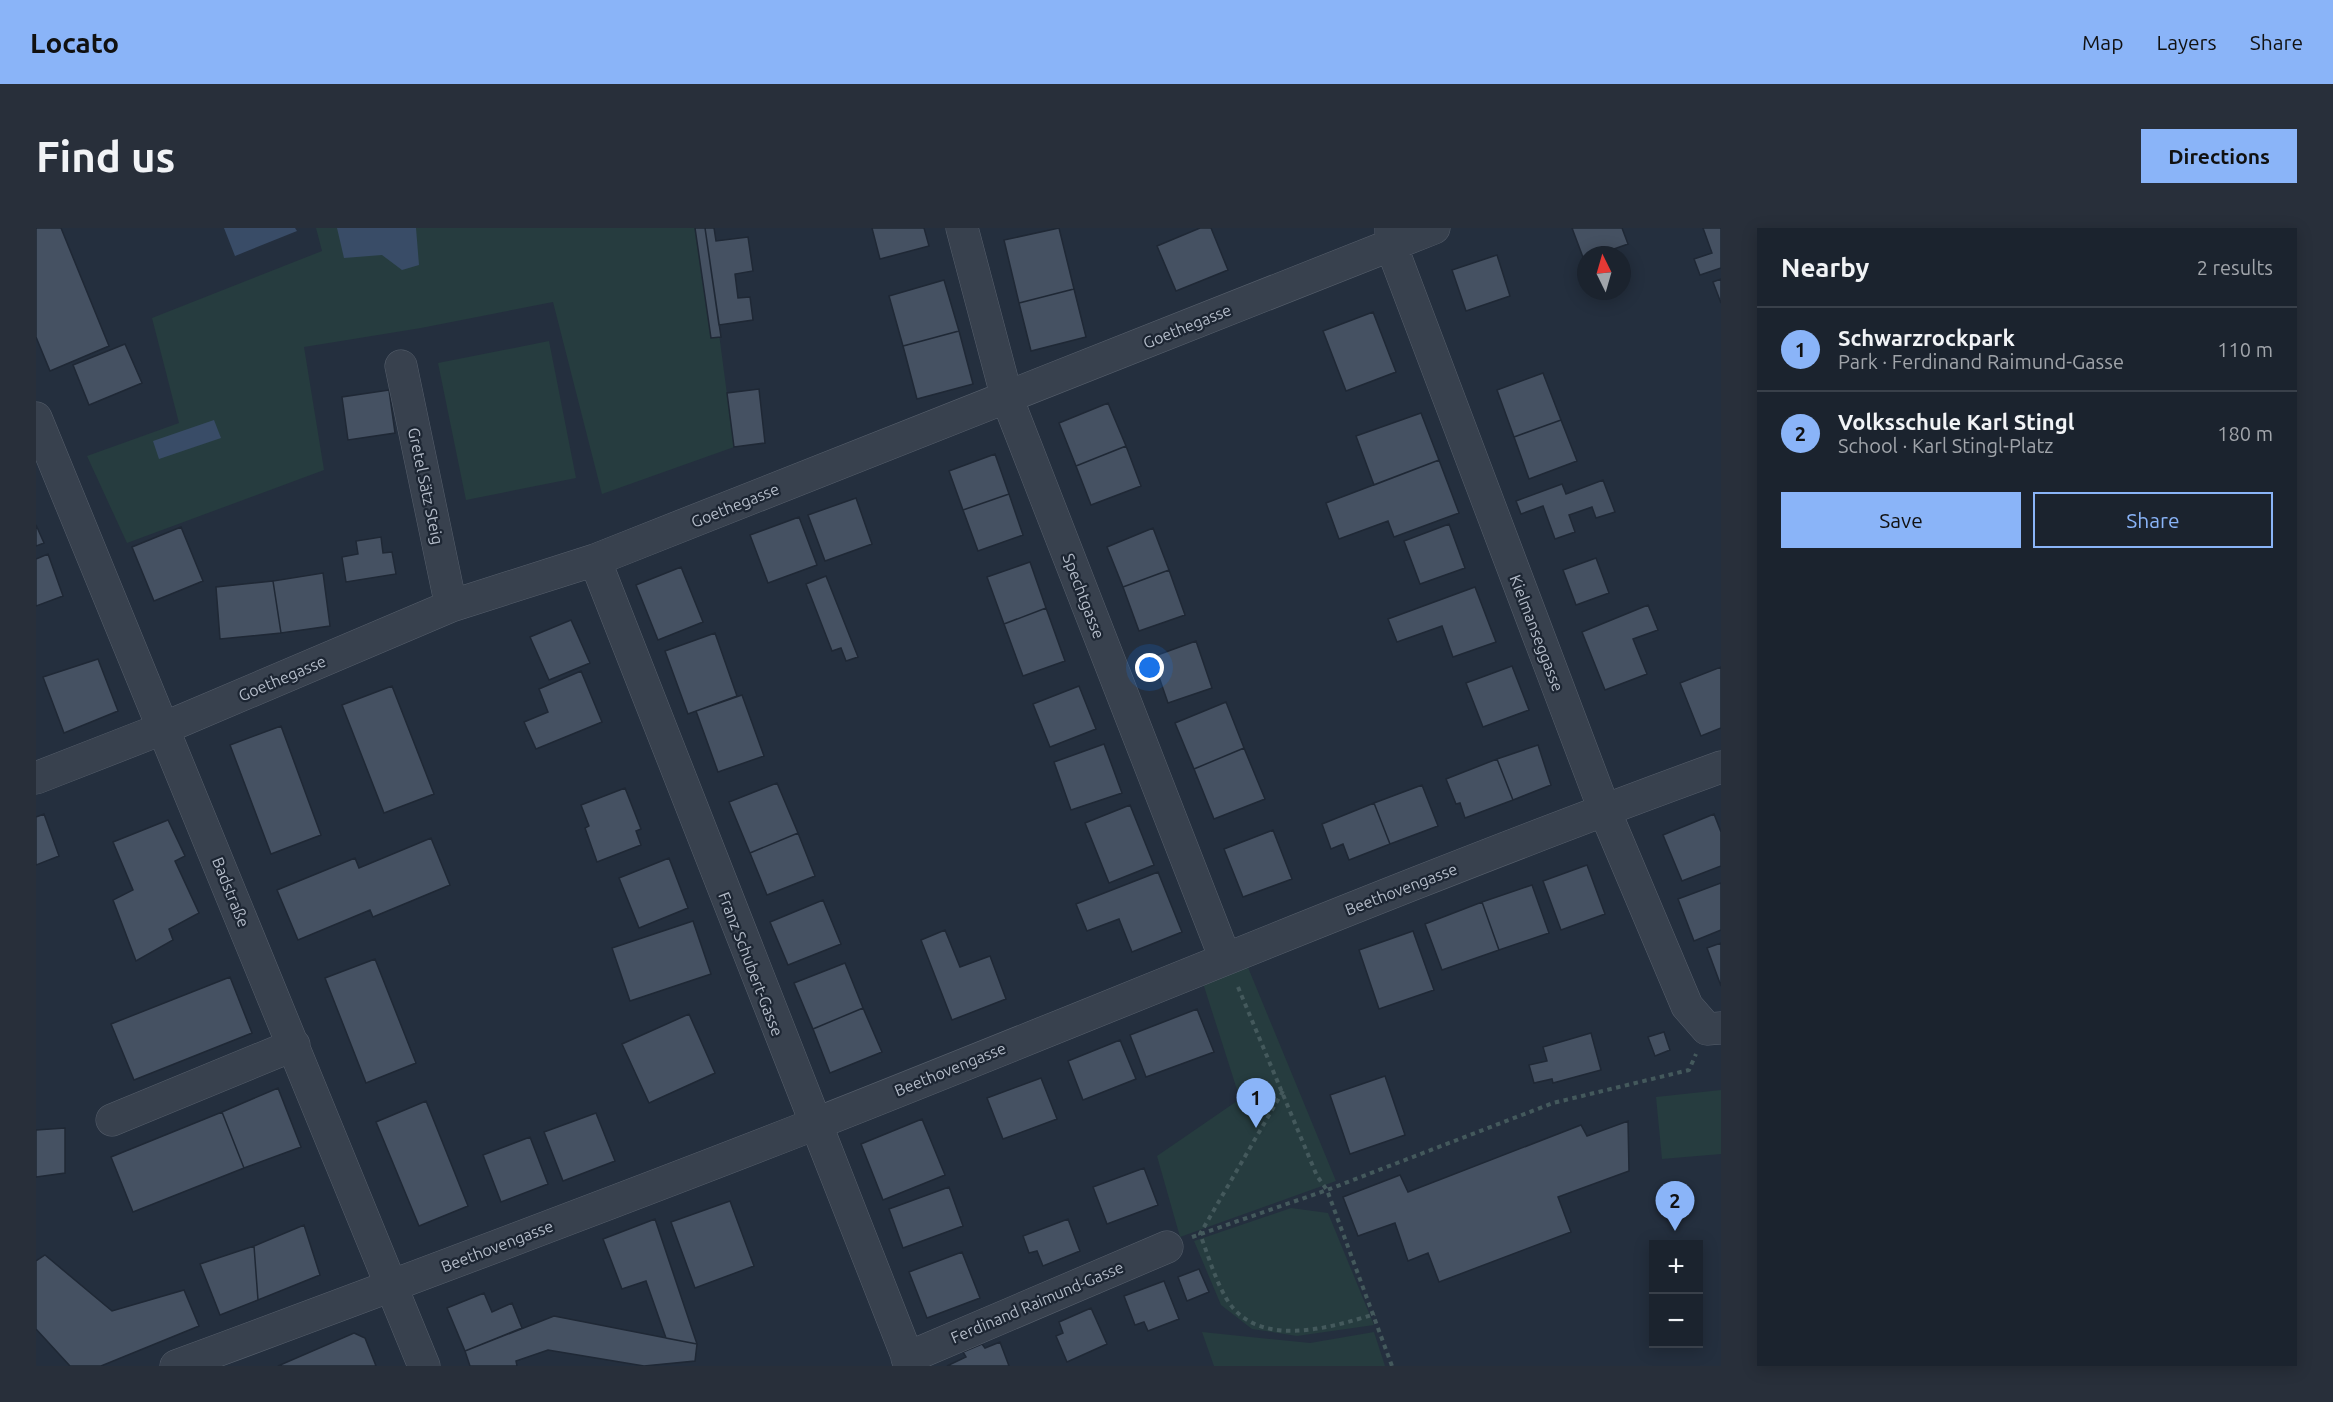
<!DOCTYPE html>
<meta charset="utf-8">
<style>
body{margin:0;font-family:Ubuntu,sans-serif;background:#282f3a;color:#f1f3f6}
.controls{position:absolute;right:18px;bottom:18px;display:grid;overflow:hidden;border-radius:0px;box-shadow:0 3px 15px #0003}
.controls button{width:54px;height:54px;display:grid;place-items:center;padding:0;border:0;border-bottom:2px solid #39404a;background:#1b232e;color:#f1f3f6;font:30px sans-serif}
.compass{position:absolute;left:1541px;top:18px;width:54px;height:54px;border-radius:50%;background:#1b232e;box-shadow:0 3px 15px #0003;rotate:355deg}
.you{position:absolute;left:1114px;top:440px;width:21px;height:21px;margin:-15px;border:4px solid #fff;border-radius:50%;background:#1a73e8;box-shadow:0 0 0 9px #1a73e833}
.badge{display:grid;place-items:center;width:39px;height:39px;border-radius:50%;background:#8ab4f8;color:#111;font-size:20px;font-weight:700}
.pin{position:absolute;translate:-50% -50px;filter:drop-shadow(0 2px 3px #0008)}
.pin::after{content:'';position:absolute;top:32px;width:21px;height:18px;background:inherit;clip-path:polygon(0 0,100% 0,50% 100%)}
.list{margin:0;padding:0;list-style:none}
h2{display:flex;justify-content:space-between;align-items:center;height:78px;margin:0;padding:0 24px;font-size:26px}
h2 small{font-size:20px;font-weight:400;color:#a0a4aa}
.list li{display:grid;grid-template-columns:39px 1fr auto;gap:18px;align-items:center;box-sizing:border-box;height:84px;padding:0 24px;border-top:2px solid #39404a}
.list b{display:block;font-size:22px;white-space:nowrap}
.list p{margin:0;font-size:20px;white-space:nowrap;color:#a0a4aa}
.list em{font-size:20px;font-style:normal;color:#a0a4aa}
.actions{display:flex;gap:12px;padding:18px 24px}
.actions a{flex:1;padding:14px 0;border:2px solid #8ab4f8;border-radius:0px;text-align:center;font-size:21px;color:#8ab4f8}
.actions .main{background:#8ab4f8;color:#111}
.map{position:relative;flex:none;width:1685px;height:1138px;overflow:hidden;border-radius:0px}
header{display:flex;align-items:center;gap:36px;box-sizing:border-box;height:84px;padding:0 30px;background:#8ab4f8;color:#111}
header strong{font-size:28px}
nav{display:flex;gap:33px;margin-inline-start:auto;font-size:21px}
.intro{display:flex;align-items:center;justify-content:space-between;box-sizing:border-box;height:144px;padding:0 36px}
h1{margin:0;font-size:42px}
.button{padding:15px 27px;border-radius:0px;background:#8ab4f8;color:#111;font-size:21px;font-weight:700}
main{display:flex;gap:36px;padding:0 36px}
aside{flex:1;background:#1b232e;border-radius:0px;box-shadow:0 3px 15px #0003}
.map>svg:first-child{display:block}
</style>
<header>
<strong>Locato</strong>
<nav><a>Map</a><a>Layers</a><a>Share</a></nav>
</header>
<div class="intro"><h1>Find us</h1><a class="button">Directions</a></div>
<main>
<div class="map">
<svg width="1685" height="1138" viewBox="0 0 1685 1138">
<rect width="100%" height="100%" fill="#242f3e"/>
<path fill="#263c3f" d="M280,0H669L698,219L566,266L517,74L385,100L268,119L288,242L91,315L51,228L143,195L116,90L286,23Z
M513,113L540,250L430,272L402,135Z
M1211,737L1300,953L1144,1009L1121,928L1204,871L1166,752Z
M1685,862V926L1626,931L1620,869Z
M1255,980L1292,985L1338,1097L1261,1108L1216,1101L1185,1077L1158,1013Z
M1166,1104L1274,1115L1338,1104L1349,1138H1178Z"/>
<path fill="#394c67" d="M188,0H259L261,3L199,28Z
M301,0H380L383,37L366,42L346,27L308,30Z
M178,192L185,210L123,231L117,213Z"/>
<path fill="#455162" stroke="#1f2835" stroke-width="1.5" d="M0,0H25L73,118L14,143L0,109Z
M659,0H669L685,109L675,110Z
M669,0H678L680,13L712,9L717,43L699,46L702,70L714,69L717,92L683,97Z
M836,0H888L893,18L844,31Z
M1023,0L1038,61L983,75L968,12Z
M1164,0H1175L1192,42L1140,63L1121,18Z
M1536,0H1586L1592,16L1561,27H1550L1548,32Z
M1667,0H1685V40L1664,47L1658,31L1676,25Z
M1461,27L1474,68L1430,83L1416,42Z
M1685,51V75L1677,54Z
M908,52L923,103L867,118L853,68Z
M1038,61L1050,109L995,123L983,75Z
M1337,84L1360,144L1310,163L1287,103Z
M923,103L937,156L881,171L867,118Z
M89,116L106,155L53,177L37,137Z
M1507,145L1525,192L1478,209L1461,162Z
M723,161L729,215L698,219L691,165Z
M353,162L359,205L312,212L306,169Z
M1072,175L1090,218L1040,238L1023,195Z
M1385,185L1403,232L1338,257L1320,208Z
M1525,192L1541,233L1493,251L1478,209Z
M1090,218L1105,258L1055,277L1040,238Z
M959,226L973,266L927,282L913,243Z
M1403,232L1423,285L1358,309L1352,293L1303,311L1290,275Z
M1567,252L1579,284L1560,290L1556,279L1533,287L1539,304L1519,311L1507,278L1485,286L1480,273L1526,256L1530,266Z
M973,266L987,307L942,323L927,282Z
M820,270L836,316L789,333L772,287Z
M763,289L781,337L732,355L714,307Z
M1413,296L1429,340L1384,356L1368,313Z
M0,297L8,315L0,318Z
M145,299L167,353L118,373L96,319Z
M1117,300L1133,342L1087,359L1071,319Z
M345,309L347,325L356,324L360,346L310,354L306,329L322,326L320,313Z
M12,326L27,368L0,378V331Z
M1560,330L1573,365L1540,377L1527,342Z
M994,334L1010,380L968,396L951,349Z
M645,339L667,394L622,412L600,357Z
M1133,342L1149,387L1103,403L1087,359Z
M287,345L294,398L245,405L237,353Z
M790,348L822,429L810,433L805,420L796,423L770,356Z
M237,353L245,405L184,411L180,359Z
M1439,359L1460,414L1417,429L1406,398L1361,414L1352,391Z
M1612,377L1622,402L1597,411L1611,446L1569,462L1546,404Z
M1010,380L1029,433L987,448L968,396Z
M535,392L554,435L513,452L494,409Z
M679,405L701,468L652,486L629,423Z
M1160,413L1176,460L1132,475L1116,429Z
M62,431L82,483L28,505L7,449Z
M1476,438L1493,482L1447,499L1430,455Z
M1685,439V500L1665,508L1644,455Z
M545,443L566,494L500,521L488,494L512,484L503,461Z
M356,458L398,566L348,585L306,477Z
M1043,458L1060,501L1014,519L997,476Z
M706,467L728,528L682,544L660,483Z
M1190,474L1208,520L1158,541L1139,495Z
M245,498L285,607L235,626L194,517Z
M1068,516L1086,565L1035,582L1018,534Z
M1502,517L1515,557L1477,572L1461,531Z
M1208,520L1229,571L1178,591L1158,541Z
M1461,531L1477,572L1429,590L1424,575L1420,576L1410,551Z
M741,555L762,605L714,625L693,574Z
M1386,557L1402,598L1354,616L1338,575Z
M589,560L605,601L600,603L605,617L561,634L549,600L553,598L545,577Z
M1338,575L1354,616L1313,632L1307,616L1295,621L1286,596Z
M1094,577L1118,637L1073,655L1049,595Z
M8,586L23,628L0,637V589Z
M1678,586L1685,604V638L1646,653L1627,607Z
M132,592L149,628L139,633L163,685L133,701L137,712L100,733L77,672L97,662L77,614Z
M1237,602L1256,651L1207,669L1188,621Z
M762,605L779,648L731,667L714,625Z
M395,610L414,657L337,689L334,682L262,712L241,662L319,630L323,640Z
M633,630L652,680L603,700L583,650Z
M1551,637L1569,686L1525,702L1507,653Z
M1122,644L1146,704L1096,724L1083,691L1051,703L1040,676Z
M1685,655V702L1658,713L1642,671Z
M1496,657L1513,705L1463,722L1446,674Z
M787,672L805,716L752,737L734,694Z
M1446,674L1463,722L1406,742L1389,696Z
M657,693L675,746L594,773L576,720Z
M909,702L924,739L954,728L970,771L916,792L885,712Z
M1377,703L1398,762L1343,781L1323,722Z
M1685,715V758L1671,720Z
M339,731L380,835L330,855L289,750Z
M809,735L827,780L777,801L758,755Z
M194,749L216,805L98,852L75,796Z
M827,780L846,824L794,845L777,801Z
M1161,781L1178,824L1110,849L1094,807Z
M653,786L679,845L613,875L586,816Z
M1628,804L1634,822L1619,828L1612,809Z
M1555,805L1565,842L1517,855L1516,851L1498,855L1493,837L1511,833L1507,819Z
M1084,812L1100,851L1047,872L1032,833Z
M1349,848L1369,907L1314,926L1294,867Z
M1005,850L1021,891L967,911L951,870Z
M242,860L265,919L208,940L186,884Z
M390,873L432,978L383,998L340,894Z
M186,884L208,940L97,984L75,929Z
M560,885L579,933L527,953L508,904Z
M886,891L909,947L847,972L825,916Z
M1592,893L1593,943L1522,969L1535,1004L1403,1054L1392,1025L1372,1033L1359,995L1322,1008L1307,969L1364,947L1372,964L1545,897L1551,908Z
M29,900V945L0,949V902Z
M494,909L512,956L465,974L447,927Z
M1108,940L1122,977L1071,996L1057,959Z
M913,959L927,998L867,1020L853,981Z
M694,973L718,1038L659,1060L635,994Z
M619,991L661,1116L630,1110L610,1053L586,1061L567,1011Z
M1032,991L1044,1023L1007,1038L1001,1023L993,1025L987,1008Z
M268,997L284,1047L222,1072L218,1018Z
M218,1018L222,1072L184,1087L164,1036Z
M926,1024L944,1070L891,1090L873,1044Z
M9,1027L76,1083L148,1062L163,1098L65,1138H34L0,1101V1033Z
M1163,1041L1173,1064L1151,1073L1142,1049Z
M1128,1053L1143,1091L1112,1103L1108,1094L1099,1097L1088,1068Z
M448,1065L456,1084L476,1075L486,1100L429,1123L411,1080Z
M1055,1080L1071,1116L1031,1134L1020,1108L1027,1105L1023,1094Z
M518,1088L661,1116L659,1133L608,1138L512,1122L480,1133L481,1138H434L429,1123Z
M318,1105L329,1110L340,1138H242Z
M964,1114L973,1138H911L930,1129L927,1124L946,1116L949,1120Z"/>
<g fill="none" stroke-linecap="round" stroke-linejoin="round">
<defs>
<path id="minor" d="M926,0L971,170L1189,730
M1355,0V17L1568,581L1651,778L1671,801L1685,800
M365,138L415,378
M0,190L388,1138
M559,332L875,1138
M0,550L128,500L415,378L559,332L1398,0
M76,892L258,817
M871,1130L1131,1019
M140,1138C353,1059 567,979 779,896C1081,777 1380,650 1685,539"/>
</defs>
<use href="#minor" stroke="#565f6c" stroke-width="33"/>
<path stroke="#44595c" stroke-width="4" stroke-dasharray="4.5 4.5" stroke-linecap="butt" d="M1202,759L1281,948L1291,962L1356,1138
M1247,863L1164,1006C1172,1027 1179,1051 1190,1070C1220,1122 1294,1100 1339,1086
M1156,1009L1291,962L1517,875L1653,842L1660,826"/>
<use href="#minor" stroke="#38414e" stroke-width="32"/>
</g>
<g text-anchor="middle" stroke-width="4.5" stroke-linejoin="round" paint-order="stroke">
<g font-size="16" fill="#b4bcc9" stroke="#1d2633">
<text transform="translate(1151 98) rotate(-22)" y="6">Goethegasse</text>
<text transform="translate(390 258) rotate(78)" y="6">Gretel Sätz Steig</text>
<text transform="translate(699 277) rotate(-22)" y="6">Goethegasse</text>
<text transform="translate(1048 368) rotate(69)" y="6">Spechtgasse</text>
<text transform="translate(1501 405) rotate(69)" y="6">Kielmanseggasse</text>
<text transform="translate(246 450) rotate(-23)" y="6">Goethegasse</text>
<text transform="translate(1365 661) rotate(-21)" y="6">Beethovengasse</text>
<text transform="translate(195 664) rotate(68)" y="6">Badstraße</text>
<text transform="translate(715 736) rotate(69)" y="6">Franz Schubert-Gasse</text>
<text transform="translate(914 841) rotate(-22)" y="6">Beethovengasse</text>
<text transform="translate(461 1018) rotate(-21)" y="6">Beethovengasse</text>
<text transform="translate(1001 1074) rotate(-23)" y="6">Ferdinand Raimund-Gasse</text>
</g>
</g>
</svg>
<div class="controls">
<button>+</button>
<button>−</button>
</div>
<svg class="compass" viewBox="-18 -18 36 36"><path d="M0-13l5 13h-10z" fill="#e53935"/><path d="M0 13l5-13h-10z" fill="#a0a4aa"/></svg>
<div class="you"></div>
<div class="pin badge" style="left:1220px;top:900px">1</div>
<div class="pin badge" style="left:1639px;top:1003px">2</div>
</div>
<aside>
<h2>Nearby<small>2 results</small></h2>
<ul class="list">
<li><span class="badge">1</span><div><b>Schwarzrockpark</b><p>Park · Ferdinand Raimund-Gasse</p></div><em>110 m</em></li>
<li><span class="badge">2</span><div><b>Volksschule Karl Stingl</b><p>School · Karl Stingl-Platz</p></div><em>180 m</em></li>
</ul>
<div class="actions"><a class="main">Save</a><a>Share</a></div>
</aside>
</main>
